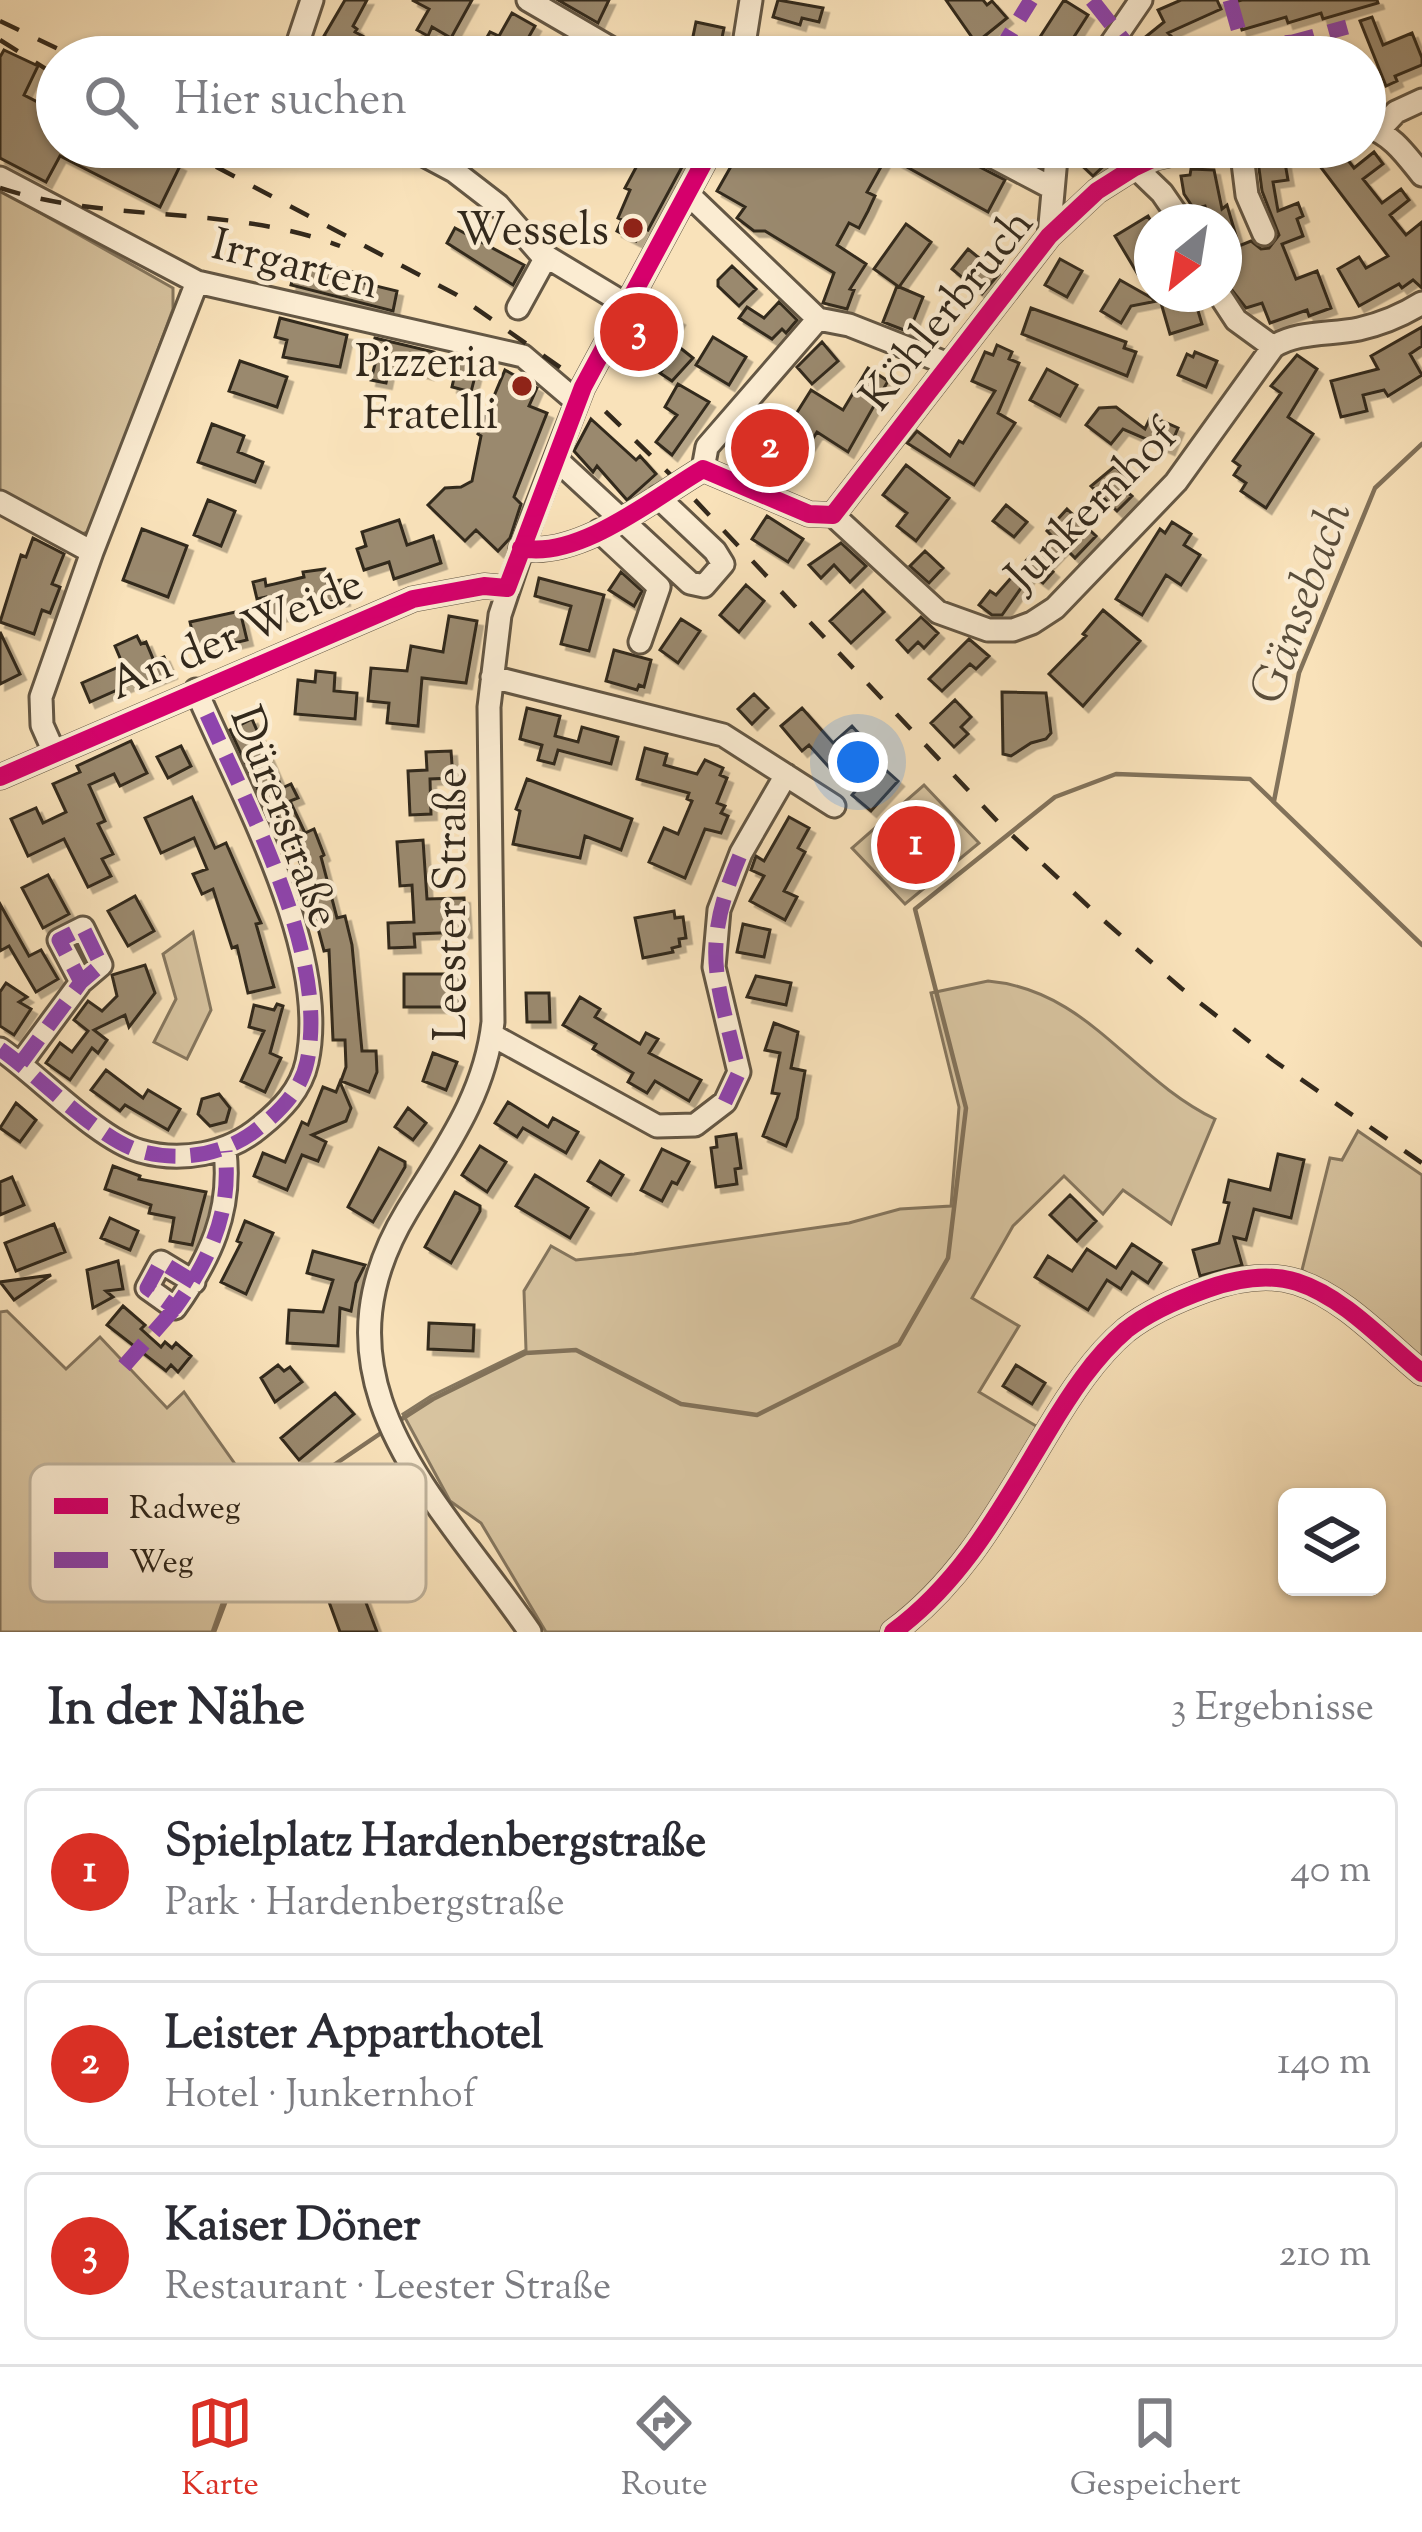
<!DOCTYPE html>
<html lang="de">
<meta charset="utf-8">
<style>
body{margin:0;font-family:"Sorts Mill Goudy",serif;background:#f2f2f3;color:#2b2b33}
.controls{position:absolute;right:36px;bottom:36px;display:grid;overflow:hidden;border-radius:18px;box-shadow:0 3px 9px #0004}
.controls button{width:108px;height:108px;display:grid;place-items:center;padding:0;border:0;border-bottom:3px solid #e1e1e2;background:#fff;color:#2b2b33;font:60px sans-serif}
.compass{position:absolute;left:1134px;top:204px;width:108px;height:108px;border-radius:50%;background:#fff;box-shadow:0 3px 9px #0004;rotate:210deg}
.you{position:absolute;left:858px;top:762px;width:42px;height:42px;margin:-30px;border:9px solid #fff;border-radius:50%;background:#1a73e8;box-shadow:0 0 0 18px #1a73e833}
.badge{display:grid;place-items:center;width:78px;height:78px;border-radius:50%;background:#d93025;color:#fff;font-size:39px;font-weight:700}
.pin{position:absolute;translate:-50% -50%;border:6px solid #fff;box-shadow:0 3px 12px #0006}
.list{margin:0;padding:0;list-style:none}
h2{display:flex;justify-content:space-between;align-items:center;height:156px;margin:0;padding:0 48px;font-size:51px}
h2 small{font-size:39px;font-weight:400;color:#7c7c81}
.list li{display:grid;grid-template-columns:78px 1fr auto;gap:36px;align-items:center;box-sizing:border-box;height:168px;margin:0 24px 24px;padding:0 24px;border:3px solid #e1e1e2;border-radius:18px}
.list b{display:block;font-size:45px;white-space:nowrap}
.list p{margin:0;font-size:39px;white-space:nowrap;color:#7c7c81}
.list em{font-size:39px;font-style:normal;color:#7c7c81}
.icon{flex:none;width:66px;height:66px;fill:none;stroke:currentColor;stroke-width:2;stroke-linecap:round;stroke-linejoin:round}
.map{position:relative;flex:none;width:1422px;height:1632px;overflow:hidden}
.search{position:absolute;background:#fff;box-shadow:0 3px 9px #0004;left:36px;right:36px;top:36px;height:132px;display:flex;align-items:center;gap:30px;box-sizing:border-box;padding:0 42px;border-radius:66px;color:#7c7c81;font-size:45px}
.sheet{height:732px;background:#fff}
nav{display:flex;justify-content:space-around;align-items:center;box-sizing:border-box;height:168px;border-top:3px solid #e1e1e2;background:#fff;font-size:33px;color:#7c7c81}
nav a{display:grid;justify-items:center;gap:6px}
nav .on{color:#d93025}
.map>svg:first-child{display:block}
</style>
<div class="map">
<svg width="1422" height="1632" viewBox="0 0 1422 1632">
<defs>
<filter id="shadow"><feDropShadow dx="5.5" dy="5.5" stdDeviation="0" flood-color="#0004"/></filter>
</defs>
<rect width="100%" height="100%" fill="#f9e2ba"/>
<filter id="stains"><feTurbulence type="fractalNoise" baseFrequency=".00167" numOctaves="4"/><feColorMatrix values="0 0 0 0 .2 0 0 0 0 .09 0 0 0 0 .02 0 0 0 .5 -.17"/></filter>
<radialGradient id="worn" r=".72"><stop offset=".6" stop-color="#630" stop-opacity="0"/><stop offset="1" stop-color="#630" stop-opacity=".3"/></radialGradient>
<path fill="#d7c39f" stroke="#85765e" stroke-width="3" d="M0,190L173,288V309L91,531L76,536L0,494Z
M924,785L979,843L905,904L852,848Z
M193,932L211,1010L187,1059L154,1042L176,999L163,954Z
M988,981C1088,990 1130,1078 1215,1119L1171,1224L1123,1190L1103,1214L1064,1176L1013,1226L972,1298L1019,1326L979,1392L1041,1429L968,1551L885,1632H546L481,1523L450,1501L403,1414L431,1396L526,1350L524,1291L551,1246L576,1260L634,1254L849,1223L900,1209L951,1206L959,1107L931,993Z
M1358,1131L1422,1175V1361L1300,1278L1330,1158L1342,1160Z
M7,1311L66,1369L100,1337L167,1408L184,1392L257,1495L223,1521L225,1595L212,1632H0V1312Z"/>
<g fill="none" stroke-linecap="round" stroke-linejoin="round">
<path stroke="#82725a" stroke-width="4.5" d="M1274,801L1299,673L1375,488L1422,444
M397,1422L433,1399L526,1353L576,1350L681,1404L757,1415L899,1344L948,1258L966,1108L915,909L1055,797L1116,774L1250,779L1422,945
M214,1632L228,1595L226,1521L297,1490L387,1429"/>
</g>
<path fill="#9a896e" stroke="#33291c" stroke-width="3" filter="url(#shadow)" d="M345,0H367L353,26L357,29L355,32L372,41L363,56L324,36Z
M412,0H472L451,38L432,27L428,36L417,30L429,9Z
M558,0H609L598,23Z
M778,0L823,8L819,22L802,18L800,25L773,17Z
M946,0H983L987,5L992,1L1007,18L976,43Z
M1064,0L1088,15L1061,57H1027Z
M1181,0H1217L1221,9L1168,33L1171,36L1141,57L1133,47L1164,22L1158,10Z
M1242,0H1377L1378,3L1323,19L1321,13L1288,23L1286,17L1242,30L1234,2Z
M512,13L535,26L518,56L499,46L495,53L482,46L490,32L499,36Z
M1372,17L1383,45L1412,33L1422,58V65L1395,76L1397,81L1386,86L1360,21Z
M696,22L724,28L718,57H653L656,40L691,46Z
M4,50L38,66L24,95L57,112V147H75L112,166L121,147H141L180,166L160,207L60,156L46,182L0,158V57Z
M647,147H681L690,152L648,230L643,228L636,241L617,231L622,220L618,218L630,190L625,188Z
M742,147H959L966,160L1005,180L988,212L887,156L867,192L875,196L868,211L859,228L849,223L837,245L866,264L850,289L854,290L847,309L823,303L834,273L765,231H754L737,218L745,207L717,191Z
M1074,147H1124L1093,176L1072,156Z
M1326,147H1338L1354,168L1374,152L1383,164L1363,179L1382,203L1401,189L1409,200L1390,215L1406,235L1422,222V288L1413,280L1402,288L1399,284L1359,306L1338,269L1359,257L1366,268L1388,256L1313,157Z
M1284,157L1288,180L1273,182L1278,211L1298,203L1303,216L1297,219L1303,236L1282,244L1296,279L1317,271L1331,308L1309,316L1307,310L1270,323L1262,303L1246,308L1224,280V222H1210L1205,206L1194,209L1184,194L1181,176L1190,175L1191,169L1214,170L1222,209L1227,205L1239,246L1251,241L1261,249L1269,248L1279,235L1262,191L1258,161Z
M1148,216L1152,223V298L1115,236Z
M906,224L931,242L899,287L874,269Z
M455,228L524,265L513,285L447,243Z
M968,249L999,274L982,294L952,269Z
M298,259L353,272L351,280L397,291L393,311L291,285Z
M1060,259L1082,271L1067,297L1045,285Z
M732,266L756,289L739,306L718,286V280Z
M1120,280L1157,301L1131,306L1121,323L1101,311Z
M897,286L923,297L909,332L883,322Z
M1193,294L1202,324L1170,334L1161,303Z
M779,302L797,320L786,333L782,329L772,339L739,318L747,307L764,318Z
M654,307L679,320L669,339L693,358L672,381L660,373L673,355L631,333L643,308L651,312Z
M1031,308L1126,342L1124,348L1136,352L1127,376L1022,334Z
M280,318L347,335L340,367L283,357L287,340L275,337Z
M1422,327V346L1410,354L1422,375L1388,396L1384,390L1363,395L1367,411L1341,417L1331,381L1378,369L1371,356Z
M713,337L746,357L729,385L696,365Z
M375,338L434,352L428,374L390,364L386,383L371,380L375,364L369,362Z
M822,342L838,361L812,384L797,367Z
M997,345L1012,352L1009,359L1019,363L998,413L1015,423L974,485L907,443L917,431L950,456L959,441L963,443L995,391L972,381L985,352L993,355Z
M1195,352L1217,361L1206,387L1178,375L1187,354L1193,357Z
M450,355L479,361L471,392L452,387L456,369L447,367Z
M1297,355L1317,369L1288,417L1313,434L1266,508L1241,491L1246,483L1234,475L1240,466L1233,461L1281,393L1271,386Z
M240,361L287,377L277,407L229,391Z
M868,368L888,381L848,452L817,432L792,472L735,437L751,419L781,438L811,390L843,410Z
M1047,369L1077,385L1060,416L1030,400Z
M505,370L537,388L529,406L547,413L514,497L521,504L510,538L498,551L476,530L465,541L428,505L445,488L461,487L472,481L481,436L478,434Z
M678,384L709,402L672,455L656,442L677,415L665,407Z
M1116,407L1145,429L1151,416L1178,428L1169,449L1123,429L1111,444L1086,425L1099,408Z
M591,419L636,460L640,456L656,474L627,500L597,466L593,472L574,451Z
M212,424L244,436L238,452L263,462L255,482L198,462Z
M906,465L949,498L916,541L897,526L907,513L883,495Z
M1115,466L1126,477L1119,485L1132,496L1117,511L1091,486Z
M208,500L235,511L221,546L194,535Z
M1006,505L1027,522L1014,537L993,521Z
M1067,509L1096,536L1075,558L1064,547L1046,566L1053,572L1043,583L1031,574L1002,615H992L979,605L990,591L996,595L1032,554L1034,556L1052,536L1047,531Z
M767,516L803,539L788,562L752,539Z
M399,520L407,545L433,536L441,563L394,579L389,562L364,570L357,549L366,546L362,532Z
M1172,522L1191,534L1184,545L1200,555L1181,585L1166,575L1142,615L1116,599L1160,529L1165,533Z
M142,529L187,546L168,597L123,580Z
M33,538L64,554L52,584L60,587L50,613L42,610L34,634L0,622L21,555L26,557Z
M841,543L866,566L850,582L834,565L821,578L809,565Z
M925,551L943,568L929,583L910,566Z
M325,569L327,582L341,580L344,600L295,606L296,612L271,618L266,597L257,599L253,582L265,579L266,586L304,577L303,572Z
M621,572L642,591L634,606L609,590Z
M539,578L604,595L589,651L561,644L571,606L535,596Z
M746,585L764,601L739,632L720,615Z
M863,590L884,612L851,643L830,621Z
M1103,610L1140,641L1083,706L1049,674L1086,636L1083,634Z
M240,611L247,640L197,652L190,622Z
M449,616L477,621L466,683L422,678L418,726L387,723L389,703L368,701L371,668L407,671L411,646L443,652Z
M921,617L938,633L924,648L918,642L908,652L897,640Z
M681,619L700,631L678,663L660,650Z
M0,632L20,674L0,684Z
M137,636L141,644L146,642L154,661L164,657L171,673L144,684L142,679L90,702L82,683L123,665L115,646Z
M969,639L989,656L976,669L970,664L942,691L929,679Z
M614,650L651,660L644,687L639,685L637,690L606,681Z
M316,671L335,673L334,691L357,693L355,719L295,714L298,680L315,682Z
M1002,692L1046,693L1051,733L1046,739L1031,743L1011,756L1003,754Z
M754,694L768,708L752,724L738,709Z
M955,700L971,717L961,727L968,734L954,747L931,723Z
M527,708L560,716L555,736L578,742L582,727L618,737L611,764L558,750L554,764L538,760L542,745L520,739Z
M802,708L833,743L852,726L870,746L836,775L809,745L802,751L781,726Z
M252,719L282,788L291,784L298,798L290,801L305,833L314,829L324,855L321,857L337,918L345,916L352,945L362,1051H376L377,1072L369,1092L341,1081L346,1067L345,1040H333L329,950L324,951L301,865L282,823L273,810L268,812L230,730Z
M131,741L147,773L120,786L114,774L89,785L105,821L98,824L113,854L102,859L111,876L88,887L64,839L28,856L11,819L36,808L43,823L66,812L53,784L80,772L77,766Z
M181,746L191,766L168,778L157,757Z
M645,748L667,754L664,765L697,774L705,760L723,768L720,775L727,778L717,803L725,806L721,813L728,816L721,833L705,829L685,878L649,862L664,828L678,834L692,801L687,799L689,793L637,779Z
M451,751L453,778L430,779L431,814L410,815L408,771L427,770L426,752Z
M879,764L898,781L871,811L852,795Z
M527,779L632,819L621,850L585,836L580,858L513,844L520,811L516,809Z
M192,797L215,848L226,843L261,923L256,924L274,987L248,993L237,946L232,948L213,889L202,894L193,874L207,869L194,838L161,853L145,818Z
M789,817L809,828L798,848L805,852L784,891L797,897L785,920L750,901L764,876L751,870L756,856L764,861Z
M423,840L427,899L464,898L466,932L414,934L415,947L389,948L388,923L414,922L412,885L400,886L397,842Z
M48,875L69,914L43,928L22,888Z
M135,896L154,931L128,946L108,911Z
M0,904L29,956L41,950L58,979L36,992L9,946L0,951Z
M674,911L675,918L683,917L686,938L679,939L680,946L672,948L673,952L643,958L635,918Z
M743,924L770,930L764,957L737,952Z
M145,965L155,993L129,1027L125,1015L94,1030L107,1040L98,1053L92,1048L70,1080L46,1063L60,1043L72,1052L88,1031L74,1020L88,1001L102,1011L117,996L112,975Z
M404,974H457V1007H404Z
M756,976L791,983L786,1005L747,997Z
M6,983L27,997L19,1002L31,1009L14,1035L0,1026V992Z
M526,993H549L550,1022H527Z
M580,997L600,1009L595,1017L640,1044L646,1033L658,1039L649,1053L701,1080L689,1101L655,1081L647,1093L628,1082L633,1073L593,1049L596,1044L563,1025Z
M277,1004L283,1006L270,1053L281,1058L265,1092L241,1081L264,1031L249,1027L254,1005L274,1010Z
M774,1023L798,1032L791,1068L805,1071L797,1118L786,1146L763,1136L779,1094L772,1093L780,1053L765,1050Z
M433,1053L457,1062L446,1090L423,1081Z
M106,1070L143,1098L148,1090L180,1109L168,1130L125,1105L120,1111L91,1090Z
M340,1082L351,1108L346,1121L312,1135L326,1142L318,1161L302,1155L287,1190L254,1176L263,1153L285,1162L302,1122L308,1125L323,1087L336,1092Z
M219,1094L230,1108L226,1122L210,1126L198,1114L202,1099Z
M508,1102L548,1127L553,1118L578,1132L566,1153L523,1128L517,1137L495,1123Z
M16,1103L36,1120L20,1142L0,1128Z
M408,1108L426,1123L413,1140L395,1127Z
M736,1134L741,1168L735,1169L737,1184L716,1187L711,1148L717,1147L716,1137Z
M480,1146L506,1162L487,1192L462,1175Z
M379,1148L405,1162V1167L373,1222L348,1207Z
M662,1149L689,1162L677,1184L672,1182L662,1201L641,1190Z
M1278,1154L1304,1160L1291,1218L1254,1209L1246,1240L1234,1237L1242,1265L1200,1276L1193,1250L1219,1243L1229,1203L1224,1202L1229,1180L1270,1190Z
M600,1161L623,1175L611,1195L588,1181Z
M113,1166L140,1176L139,1179L206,1192L192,1245L170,1241L174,1218L149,1213L151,1205L105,1189Z
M535,1175L588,1208L570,1238L516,1206Z
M12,1177L24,1205L0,1215V1182Z
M455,1192L480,1206V1211L451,1263L425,1247Z
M1070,1195L1096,1221L1077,1241L1050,1215Z
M110,1218L138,1231L130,1250L101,1238Z
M245,1221L273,1233L246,1294L221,1282L241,1243L237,1241Z
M54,1224L65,1252L16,1271L5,1243Z
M1132,1244L1161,1263L1148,1283L1132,1272L1121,1289L1107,1280L1088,1310L1035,1277L1048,1256L1072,1271L1087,1249L1116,1268Z
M313,1251L365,1265L356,1283L351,1311L340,1308L338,1346L287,1343L289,1310L323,1312L333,1280L307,1273Z
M118,1261L123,1289L106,1291L113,1297L93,1308L87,1270Z
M51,1275L14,1300L0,1282Z
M123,1306L145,1325L141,1329L161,1347L165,1342L172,1348L176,1343L191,1356L178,1372L171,1365L166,1371L107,1325Z
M429,1323L474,1325L473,1351L428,1349Z
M278,1365L284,1371L290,1367L302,1382L275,1402L261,1378Z
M1016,1365L1045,1383L1032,1404L1003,1386Z
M335,1393L354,1414L299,1460L281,1438Z
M353,1568L377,1632H340L321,1580Z"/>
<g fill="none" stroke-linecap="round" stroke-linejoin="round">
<defs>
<path id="minor" d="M528,0L626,57
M293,57L312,0
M742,57L751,0
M1102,57L1141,0
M1365,126C1391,133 1406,155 1422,175
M1379,130L1396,112L1422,100
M409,147L454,171L498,205L539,252L627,305
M974,147L1052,188
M1241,147L1247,195L1264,234
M1135,167L1162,193L1182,222
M0,178L197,282L523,356L577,402
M687,193L818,319L849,325L948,364
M1049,236L1057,147
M1219,294L1236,320L1273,347C1297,331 1331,335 1359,329C1381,324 1403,315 1422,303
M518,308L546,257
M556,459L690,583L704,586L723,564L715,551L658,497
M703,469L707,447L818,319
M0,502L92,552
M833,515L1049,236L1097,191L1135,167L1154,158L1203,147
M599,531L659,587L640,642
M521,548C579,560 655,497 703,469L809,514L833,515L938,612L988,630H1013L1032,623L1055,608L1176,482L1273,347
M492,677L723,735L834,806
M54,752L42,725L41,697L92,552L197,282
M0,777L413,599L484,586L507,588
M492,1035L657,1126L695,1125L725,1102L739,1072L714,967L719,910L741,853L786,775
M0,1049C39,1076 98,1139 140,1151C181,1163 228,1154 260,1127C281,1110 301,1090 307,1062C331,952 239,791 196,690
M21,1063L81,982L101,965L83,928L59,940L81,982
M194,1282L161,1262L147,1288L175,1308C210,1259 232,1212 225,1151
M530,1632C439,1499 303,1383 407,1211C444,1150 485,1096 493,1022L489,707L500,615L532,519L583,387L712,147
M893,1632C964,1580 1003,1505 1048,1431C1069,1396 1094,1357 1126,1330C1149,1312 1179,1299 1207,1289C1235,1279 1268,1273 1297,1282C1344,1297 1384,1342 1422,1373"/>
</defs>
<use href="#minor" stroke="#645744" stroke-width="27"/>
<use href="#minor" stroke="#fbecd2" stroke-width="21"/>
<path stroke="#33291c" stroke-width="4.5" stroke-dasharray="21 21" stroke-linecap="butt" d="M0,21L75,57
M0,40L57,76
M179,147L457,295L561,368L679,483L999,823L1102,919L1181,988L1273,1060L1422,1163
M261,147L274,153
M0,188C111,224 230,204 340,246"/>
<path stroke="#8e44ad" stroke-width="15" stroke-dasharray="30 15" stroke-linecap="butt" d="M1092,0L1137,57
M1230,0L1243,46L1293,42L1347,27
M996,57L1031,0
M0,1049C39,1076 98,1139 140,1151C181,1163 228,1154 260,1127C281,1110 301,1090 307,1062C331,952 239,791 196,690
M21,1063L81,982L101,965L83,928L59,940L81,982
M725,1102L739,1072C716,977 700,948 741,853
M194,1282L161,1262L147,1288L175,1308C210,1259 232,1212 225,1151
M124,1366L175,1308"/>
<defs>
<path id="cycleway" d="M521,548C579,560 655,497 703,469L809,514L833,515L1049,236L1097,191L1135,167L1154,158L1203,147
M0,777L413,599L484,586L507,588L583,387L712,147
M893,1632C964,1580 1003,1505 1048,1431C1069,1396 1094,1357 1126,1330C1149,1312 1179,1299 1207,1289C1235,1279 1268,1273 1297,1282C1344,1297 1384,1342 1422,1373"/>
</defs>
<use href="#cycleway" stroke="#fbecd2" stroke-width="26"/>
<use href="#cycleway" stroke="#d6006c" stroke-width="18"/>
</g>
<g fill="#8f2418" stroke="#fbecd2" stroke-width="4.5">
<circle cx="633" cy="228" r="12"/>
<circle cx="522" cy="386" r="12"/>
</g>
<g text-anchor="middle" stroke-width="9" stroke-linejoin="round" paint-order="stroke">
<g font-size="45" fill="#33291c" stroke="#fbecd2" text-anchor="end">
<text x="609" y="244">Wessels</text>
<text x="498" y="376">Pizzeria<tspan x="498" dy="52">Fratelli</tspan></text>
</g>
<g font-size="45" fill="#33291c" stroke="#fbecd2">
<text transform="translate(296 262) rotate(14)" y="16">Irrgarten</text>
<text transform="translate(945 308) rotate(-51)" y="16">Köhlerbruch</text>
<text transform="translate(1090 504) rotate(-45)" y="16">Junkernhof</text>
<text transform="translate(235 632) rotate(-23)" y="16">An der Weide</text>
<text transform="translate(287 816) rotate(69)" y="16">Dürerstraße</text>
<text transform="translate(449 904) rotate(-90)" y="16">Leester Straße</text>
</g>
<g font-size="48" font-style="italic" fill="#5a4e3b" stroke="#fbecd2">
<text transform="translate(1299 602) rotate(-70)" y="17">Gänsebach</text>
</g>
</g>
<rect x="30" y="1464" width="396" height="138" rx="18" fill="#fbecd2" stroke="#bfb29b" stroke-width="3"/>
<rect x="54" y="1498" width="54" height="16" fill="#d6006c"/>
<rect x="54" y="1552" width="54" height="16" fill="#8e44ad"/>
<g font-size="33" fill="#33291c">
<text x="129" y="1518">Radweg</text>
<text x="129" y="1572">Weg</text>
</g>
<rect width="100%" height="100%" filter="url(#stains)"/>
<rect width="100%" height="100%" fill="url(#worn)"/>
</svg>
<div class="controls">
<button><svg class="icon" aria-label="layers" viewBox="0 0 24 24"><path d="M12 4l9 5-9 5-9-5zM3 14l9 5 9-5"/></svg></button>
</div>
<svg class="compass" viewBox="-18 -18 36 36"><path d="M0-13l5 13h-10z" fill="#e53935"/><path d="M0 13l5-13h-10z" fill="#7c7c81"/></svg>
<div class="you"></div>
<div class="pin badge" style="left:916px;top:845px">1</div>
<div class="pin badge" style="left:770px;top:448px">2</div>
<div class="pin badge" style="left:639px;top:332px">3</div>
<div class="search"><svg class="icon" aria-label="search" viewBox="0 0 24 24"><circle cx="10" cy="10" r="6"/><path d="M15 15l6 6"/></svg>Hier suchen</div>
</div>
<section class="sheet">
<h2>In der Nähe<small>3 Ergebnisse</small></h2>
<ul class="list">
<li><span class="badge">1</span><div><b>Spielplatz Hardenbergstraße</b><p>Park · Hardenbergstraße</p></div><em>40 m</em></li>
<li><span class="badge">2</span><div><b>Leister Apparthotel</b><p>Hotel · Junkernhof</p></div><em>140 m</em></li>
<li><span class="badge">3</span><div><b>Kaiser Döner</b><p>Restaurant · Leester Straße</p></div><em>210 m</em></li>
</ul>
</section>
<nav>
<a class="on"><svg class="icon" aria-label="map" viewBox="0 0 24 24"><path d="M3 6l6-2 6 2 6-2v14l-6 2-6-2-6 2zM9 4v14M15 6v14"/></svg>Karte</a>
<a><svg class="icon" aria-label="directions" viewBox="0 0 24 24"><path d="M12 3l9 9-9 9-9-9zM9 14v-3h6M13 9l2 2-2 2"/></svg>Route</a>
<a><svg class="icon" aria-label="saved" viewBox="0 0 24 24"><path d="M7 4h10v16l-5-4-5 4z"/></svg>Gespeichert</a>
</nav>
